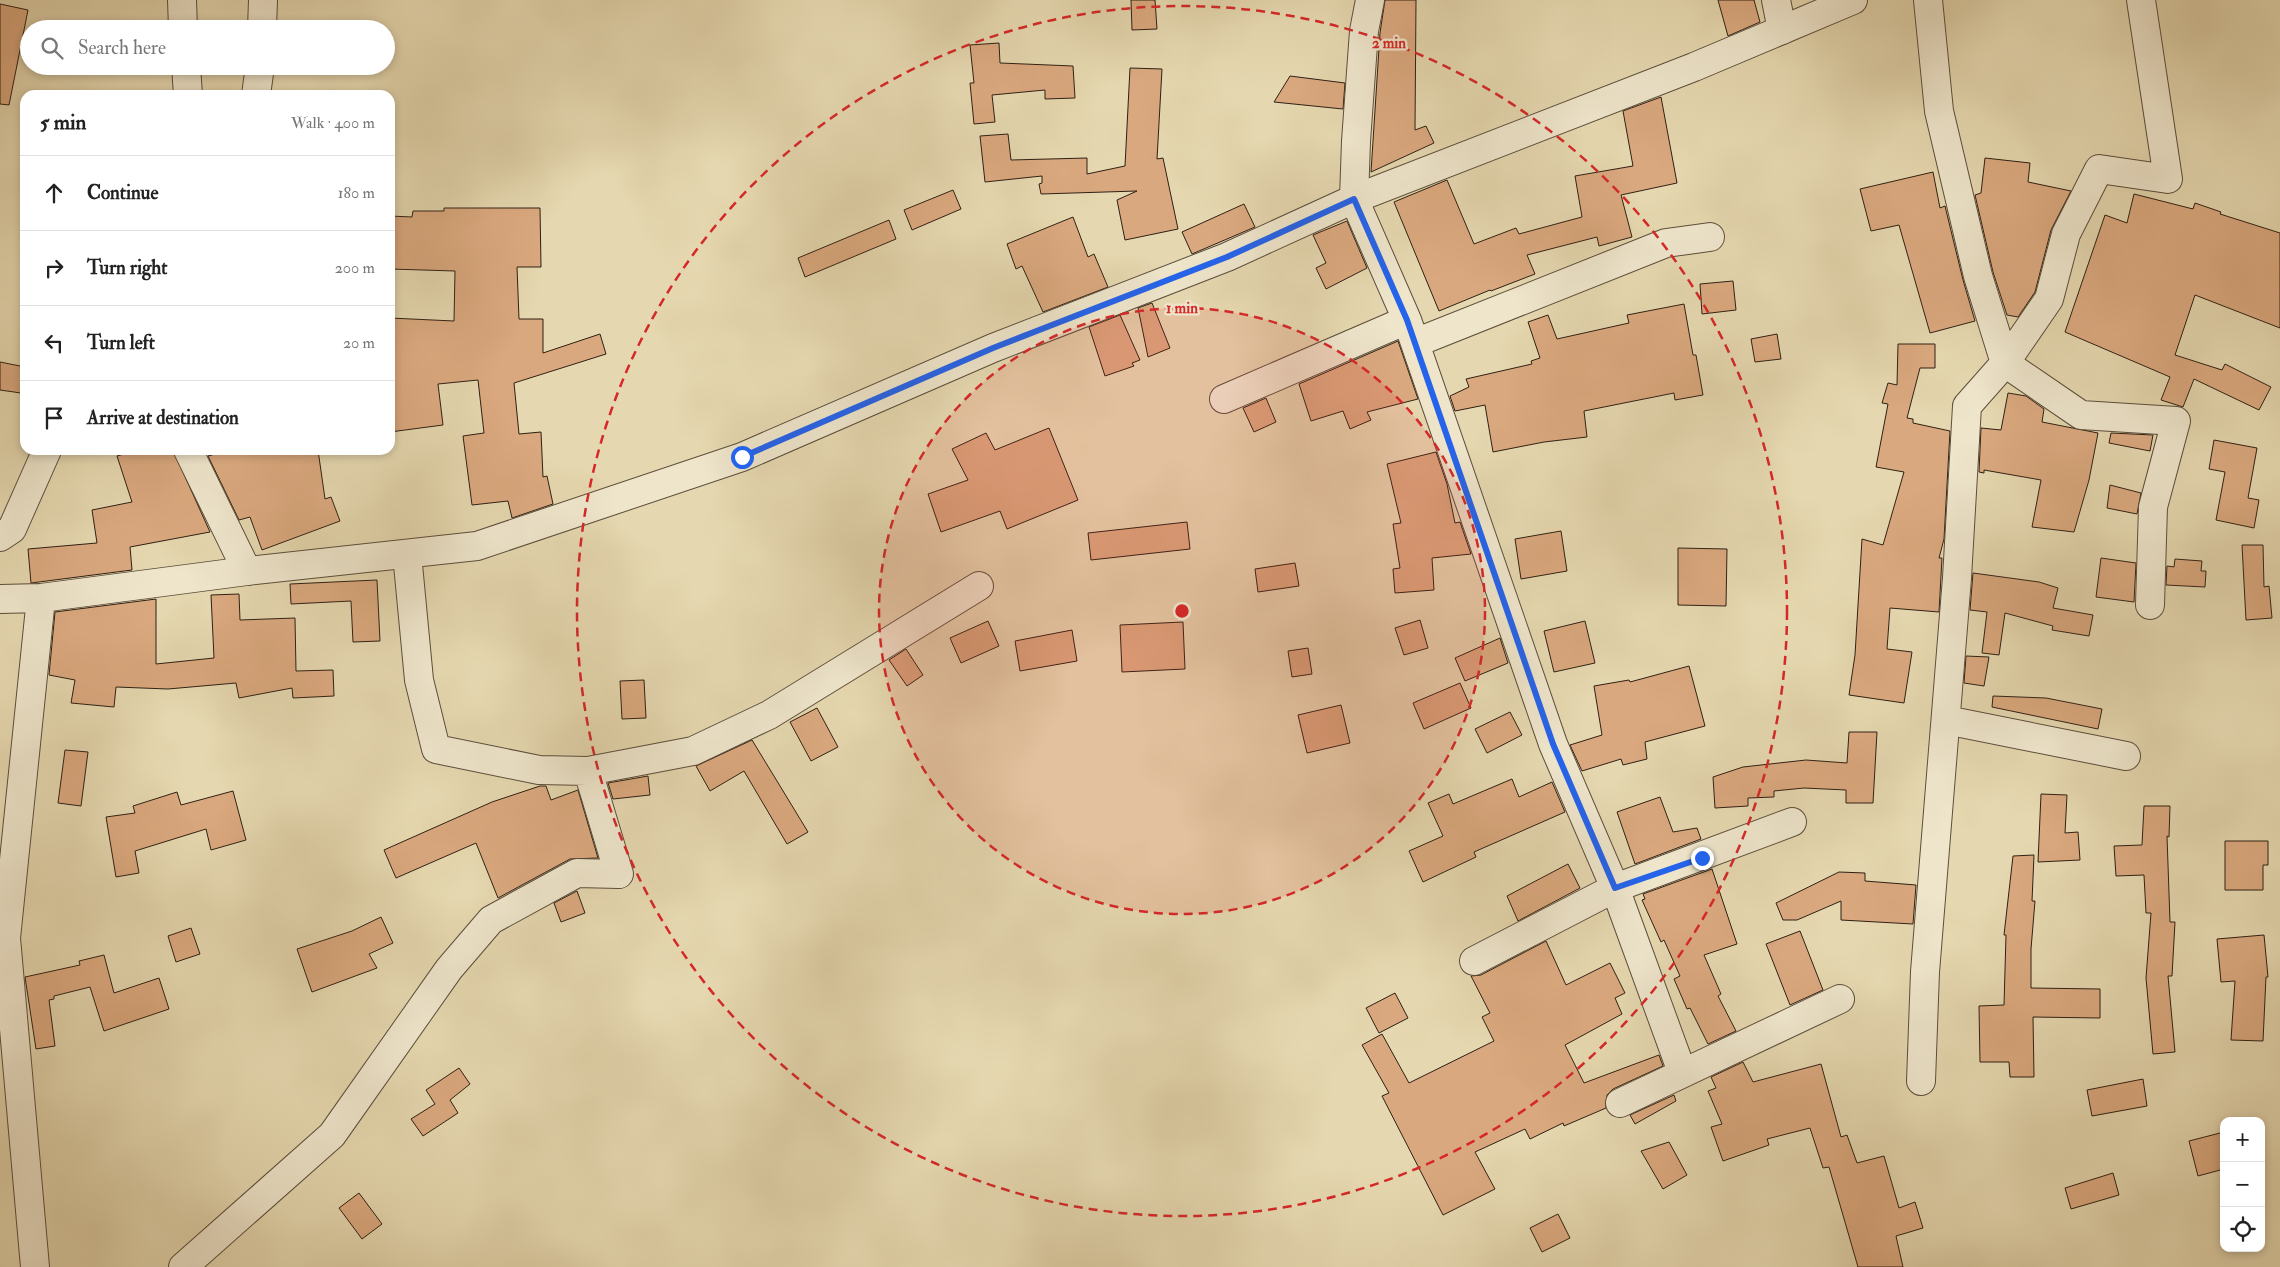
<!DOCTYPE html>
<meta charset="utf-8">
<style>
body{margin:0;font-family:"IM FELL Double Pica",serif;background:#f6f6f6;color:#222}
.controls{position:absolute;right:15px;bottom:15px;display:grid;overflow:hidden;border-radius:10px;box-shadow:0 2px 8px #0003}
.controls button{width:45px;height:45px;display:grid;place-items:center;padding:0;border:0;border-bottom:1px solid #e0e0e0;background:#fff;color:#222;font:25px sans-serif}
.stop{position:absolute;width:15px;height:15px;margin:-11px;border:4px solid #2563eb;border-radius:50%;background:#fff}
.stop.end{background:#2563eb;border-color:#fff;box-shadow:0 1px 5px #0008}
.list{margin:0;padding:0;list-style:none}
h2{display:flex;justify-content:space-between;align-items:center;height:65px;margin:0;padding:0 20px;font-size:21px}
h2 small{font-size:16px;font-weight:400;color:#767676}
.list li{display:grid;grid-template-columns:32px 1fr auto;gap:15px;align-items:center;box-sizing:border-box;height:75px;padding:0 20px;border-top:1px solid #e0e0e0}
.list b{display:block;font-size:19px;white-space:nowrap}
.list em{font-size:16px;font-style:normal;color:#767676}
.icon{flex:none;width:28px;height:28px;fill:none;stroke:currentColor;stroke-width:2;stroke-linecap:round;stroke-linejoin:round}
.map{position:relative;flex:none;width:2280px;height:1267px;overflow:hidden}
.search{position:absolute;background:#fff;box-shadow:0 2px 8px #0003;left:20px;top:20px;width:375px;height:55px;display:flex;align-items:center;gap:12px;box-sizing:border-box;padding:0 18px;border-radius:28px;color:#767676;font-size:19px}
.panel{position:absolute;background:#fff;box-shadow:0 2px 8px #0003;left:20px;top:90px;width:375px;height:365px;border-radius:15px}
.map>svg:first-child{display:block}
</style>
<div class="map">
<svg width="2280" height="1267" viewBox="0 0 2280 1267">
<rect width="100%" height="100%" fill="#e5d7af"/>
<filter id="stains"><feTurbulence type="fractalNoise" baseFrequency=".004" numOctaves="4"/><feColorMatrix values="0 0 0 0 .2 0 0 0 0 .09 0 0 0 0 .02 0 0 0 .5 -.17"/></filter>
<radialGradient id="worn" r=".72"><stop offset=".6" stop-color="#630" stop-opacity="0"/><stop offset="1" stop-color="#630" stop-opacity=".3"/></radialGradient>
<path fill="#daa87e" stroke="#2f2014" d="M1131,0H1155L1157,29L1132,30Z
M1385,0H1416L1415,130L1426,126L1434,143L1371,172L1380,33Z
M1718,0H1754L1760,22L1728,36Z
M0,4L28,10L9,105L0,104Z
M999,43L1000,63L1073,66L1075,98L1045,99V90L992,95L995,122L974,124L970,83H974L970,45Z
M1130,68L1162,69L1157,159L1163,158L1178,229L1125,240L1117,200L1137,191L1041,194L1039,184L1042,183V176L985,182L980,136L1008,134L1011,160L1087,158V174L1125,166Z
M1290,76L1345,83L1343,109L1274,102Z
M1661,97L1677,183L1621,195L1632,237L1599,246L1597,237L1527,255L1535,274L1491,291L1490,290L1439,311L1394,202L1447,180L1474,244L1516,228L1519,234L1582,217L1575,176L1633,166L1623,111Z
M1985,158L2030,163L2028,182L2071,191L2051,230L2035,292L2018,317L2007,315L1993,272L1975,195L1981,193Z
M1933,172L1940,208L1945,206L1963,280L1975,321L1930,333L1899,225L1871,231L1860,189Z
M953,190L961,209L912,230L904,210Z
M2134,194L2193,209L2195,203L2221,212L2220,214L2280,233V328L2195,295L2175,355L2222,370L2225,364L2271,387L2259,410L2194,379L2183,407L2161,400L2170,377L2065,332L2105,215L2127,223Z
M1244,204L1255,227L1192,254L1182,232Z
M444,208H540L541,267H517L519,319H543V353L600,334L606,354L514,383L519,434L541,432L543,477L547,476L553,504L512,518L508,501L472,505L463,436L484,433L478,380L438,384L443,425L390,432V318L454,321L455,271L390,269V216L412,217L413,211H444Z
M1073,217L1088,257L1094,254L1108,287L1043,312L1022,266L1016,269L1007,244Z
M889,220L896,239L805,277L798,258Z
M1347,221L1367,268L1326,289L1316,268L1326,263L1313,235Z
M1733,281L1736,310L1702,314L1700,284Z
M1152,303L1170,348L1148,357L1138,308Z
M1684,304L1693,355H1696L1703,395L1675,400L1674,393L1584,411L1587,437L1544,442L1493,452L1485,405L1455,411L1450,396L1469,387L1466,379L1532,364L1531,361L1540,358L1528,322L1548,315L1557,339L1629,323L1627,315Z
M1120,315L1140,360L1132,363L1134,366L1105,376L1089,327Z
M1777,334L1781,359L1755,362L1751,339Z
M1398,341L1418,399L1367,412L1371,420L1350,429L1343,411L1311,421L1299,384Z
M1898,344H1935V368H1920L1907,418L1913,419V423L1950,431L1944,539L1939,558H1942L1939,612L1890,608L1887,649L1912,652L1904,703L1849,695L1855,655L1862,539L1883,545L1904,472L1876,467L1888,404L1882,403L1888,383L1897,385Z
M0,362L25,367L21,393L0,390Z
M2008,393L2026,396L2044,409L2042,422L2098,433L2089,480L2074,532L2032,527L2041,480L1984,470V473L1979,472L1981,428L2001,430Z
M1266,398L1276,422L1254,432L1243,408Z
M1049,428L1078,500L1007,529L1000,511L941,532L928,494L968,480L952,449L986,433L995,450Z
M2111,433L2153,435L2150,451L2109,443Z
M2214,440L2257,448L2248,498L2259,500L2254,528L2216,520L2225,472L2209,469Z
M137,450H173L210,532L130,547L132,570L31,583L28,549L97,543L92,510L132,502L117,456Z
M230,450H250L251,453L270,450H318L325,499L331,497L340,521L262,550L250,517L239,520L208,456Z
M1436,452L1447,484L1455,523L1460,522L1471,554L1432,558L1434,590L1395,593L1393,569L1400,568L1393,524L1401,523L1387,464Z
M2110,485L2141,493L2137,514L2107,508Z
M1187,522L1190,549L1091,560L1088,533Z
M1561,531L1567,571L1521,579L1515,539Z
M2242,545H2263L2264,587L2269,586L2272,618L2246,620Z
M1678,548L1727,549L1726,606L1678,605Z
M2101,558L2136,563L2134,602L2096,597Z
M2175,559L2202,561L2201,571H2206L2205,587L2166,585L2167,566L2174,567Z
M1295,563L1299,586L1258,592L1255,569Z
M1973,573L2039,582L2058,588L2053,608L2093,615L2089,636L2052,630L2053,626L2005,613L1999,655L1982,653L1987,612L1970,610Z
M377,580L380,641L353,642L351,601L291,604L290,584Z
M239,594L240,620L295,618L296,671L333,670L334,696L293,698L292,688L239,698L236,683L168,689L116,687L114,707L71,703L75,680L49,675L55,612L156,599V664L214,658L211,595Z
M1420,620L1428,648L1404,655L1395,628Z
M988,621L999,646L961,663L950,638Z
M1585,621L1595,663L1554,672L1544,631Z
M1183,622L1185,669L1122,672L1120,625Z
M1072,630L1077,661L1020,671L1015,641Z
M1500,638L1508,663L1465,681L1455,658Z
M1308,648L1312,674L1292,677L1288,651Z
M906,649L923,675L907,686L889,660Z
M1966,656L1989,657L1984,686L1964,683Z
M1689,666L1705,726L1645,742L1647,759L1623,765L1621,759L1582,771L1570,745L1602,735L1594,686L1629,680L1630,682Z
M644,680L646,718L622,719L620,681Z
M1460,683L1471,708L1424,729L1413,703Z
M1993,696L2046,698L2102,709L2098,729L1992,707Z
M1341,705L1350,743L1307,753L1298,715Z
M817,708L838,747L811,761L790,722Z
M1510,712L1522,735L1487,753L1475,729Z
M1849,732H1877L1873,803H1846V790L1804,788L1774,791V797L1748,798V806L1715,808L1713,777L1743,767L1806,760L1847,763Z
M752,740L808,832L787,844L744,771L710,791L696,766Z
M65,750L88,752L81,806L58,803Z
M648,776L650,795L613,799L608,783Z
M1512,779L1519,797L1552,782L1565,812L1474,852L1476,857L1423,882L1409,851L1443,836L1428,803L1449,794L1453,804Z
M540,786H546L551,800L578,790L598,858L570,859L498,898L476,843L396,878L384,850L492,802Z
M233,791L246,840L211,850L206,829L135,851L139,873L116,877L106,817L135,813L133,806L177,792L181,805Z
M2041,794L2067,795L2065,833L2078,832L2080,860L2038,862Z
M1660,797L1673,832L1697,828L1701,839L1635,864L1617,812Z
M2144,806H2170L2169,837L2167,836L2170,922H2175L2172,976H2168L2175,1052L2153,1054L2146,978L2151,913H2146L2144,875L2116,876L2114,846L2142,845Z
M2225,841H2268V865H2263V890H2225Z
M2034,855L2032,901H2035L2031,949V988L2100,989V1018L2033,1017L2034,1077H2010L2009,1062H1980L1979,1006L2004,1005L2006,935H2004L2013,856Z
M1568,864L1580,888L1518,921L1507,896Z
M1712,869L1737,944L1704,955L1721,994L1718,996L1736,1031L1708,1044L1690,1008L1687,1009L1674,979L1680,976L1664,940L1661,942L1642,900L1645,899L1643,894Z
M1839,872L1865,873V881L1916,885L1913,924L1841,920V901L1797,920H1783L1776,903Z
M577,891L585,913L561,922L554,903Z
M381,917L393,943L369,954L377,968L312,992L297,949L352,931Z
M191,928L200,954L176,962L168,936Z
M1800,931L1823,990L1790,1005L1766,944Z
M2264,935L2268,977H2266L2263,1041L2231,1040L2235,981L2221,982L2217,939Z
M1546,941L1566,985L1610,963L1625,993L1615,998L1622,1014L1565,1045L1584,1083L1659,1055L1663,1066L1613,1089L1607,1095L1606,1108L1564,1126L1563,1123L1530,1139L1525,1129L1475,1152L1495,1189L1443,1215L1382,1096L1389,1093L1362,1045L1382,1034L1409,1083L1494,1041L1482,1017L1490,1013L1471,976L1481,975Z
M104,955L114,993L159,978L169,1009L104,1031L90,987L54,996V999L49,1000L55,1046L36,1049L25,977L80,965L79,961Z
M1395,993L1408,1018L1379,1033L1366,1008Z
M1743,1062L1753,1082L1821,1064L1841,1137L1847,1135L1857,1163L1884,1156L1899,1208L1915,1202L1923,1228L1896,1236L1903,1267H1858L1829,1167L1823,1168L1810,1128L1767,1139L1769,1145L1723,1161L1711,1127L1722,1124L1708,1091L1716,1088L1711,1077Z
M459,1068L470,1084L450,1100L458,1113L423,1136L411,1119L435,1104L426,1090Z
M2143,1079L2147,1106L2092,1116L2087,1090Z
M1674,1095L1676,1101L1635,1124L1630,1115Z
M2224,1132V1169L2198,1176L2189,1141Z
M1669,1142L1687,1175L1663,1189L1641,1151Z
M2113,1173L2119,1195L2071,1209L2065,1188Z
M359,1193L382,1224L362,1239L339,1208Z
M1558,1214L1570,1238L1542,1252L1530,1228Z"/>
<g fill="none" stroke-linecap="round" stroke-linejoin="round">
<defs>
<path id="minor" d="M182,0L183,29
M1370,0L1364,31L1356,141L1354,199L1407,320L1553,744L1615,888L1682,1072
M1776,0L1782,30
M1928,0L1939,111L1978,276L2005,363L2081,415L2176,421L2153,507L2150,605
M262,29L263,0
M186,66L188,95
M256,95L260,66
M1415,343L1666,243L1710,237
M1224,399L1407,320
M188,450L247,571
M0,537L12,529L47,450
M407,554L419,680L436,749L539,770L588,771
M1946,720L2126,756
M1474,961L1615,888L1792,822
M1921,1081L1925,972L1957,578L1967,406L2005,363L2049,299L2066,234L2099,169L2168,179L2141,0
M1620,1103L1840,999
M183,1267L332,1135L449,969L491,920L577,873L619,874L588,771L693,751L769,715L979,586"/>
<path id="tertiary" d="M0,599L41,598L247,571L477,546L742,457L993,348L1227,257L1354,199L1694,67L1853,0
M35,1267L6,938L41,598"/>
</defs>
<use href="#minor" stroke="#5c4e3b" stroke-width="30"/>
<use href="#tertiary" stroke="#5c4e3b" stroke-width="30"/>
<use href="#minor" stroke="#eee5cb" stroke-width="28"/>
<use href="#tertiary" stroke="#eee5cb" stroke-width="28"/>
</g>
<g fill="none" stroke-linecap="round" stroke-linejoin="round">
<path stroke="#2563eb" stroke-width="6" d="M742,457L993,348L1227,257L1354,199L1407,320L1553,744L1615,888L1702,858"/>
</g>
<circle cx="1182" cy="611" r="303" fill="#d62828" fill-opacity=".12"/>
<g fill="none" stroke="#d62828" stroke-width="2.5" stroke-dasharray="9 6">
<circle cx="1182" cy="611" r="303"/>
<circle cx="1182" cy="611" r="605"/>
</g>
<circle cx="1182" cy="611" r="8" fill="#d62828" stroke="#eee5cb" stroke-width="2.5"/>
<g font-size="15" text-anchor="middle" font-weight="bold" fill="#d62828" stroke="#eee5cb" stroke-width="4.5" stroke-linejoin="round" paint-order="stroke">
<text x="1389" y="48">2 min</text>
<text x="1182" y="313">1 min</text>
</g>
<rect width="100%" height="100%" filter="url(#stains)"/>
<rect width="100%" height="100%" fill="url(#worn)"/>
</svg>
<div class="controls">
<button>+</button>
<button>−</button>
<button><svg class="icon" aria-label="locate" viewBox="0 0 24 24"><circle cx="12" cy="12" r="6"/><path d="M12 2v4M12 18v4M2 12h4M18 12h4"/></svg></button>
</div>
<div class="stop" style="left:742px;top:457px"></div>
<div class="stop end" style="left:1702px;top:858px"></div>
<div class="search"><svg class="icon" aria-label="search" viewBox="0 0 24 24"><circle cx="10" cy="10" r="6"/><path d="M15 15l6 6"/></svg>Search here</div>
<section class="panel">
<h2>5 min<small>Walk · 400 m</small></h2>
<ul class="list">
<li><svg class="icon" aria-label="ahead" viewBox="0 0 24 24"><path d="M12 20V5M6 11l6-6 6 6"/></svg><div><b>Continue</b></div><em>180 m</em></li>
<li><svg class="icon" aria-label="right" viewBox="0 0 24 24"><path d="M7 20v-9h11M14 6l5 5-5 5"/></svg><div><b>Turn right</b></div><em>200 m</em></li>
<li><svg class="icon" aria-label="left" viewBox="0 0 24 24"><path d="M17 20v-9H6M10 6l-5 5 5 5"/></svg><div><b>Turn left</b></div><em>20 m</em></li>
<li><svg class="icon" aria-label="arrive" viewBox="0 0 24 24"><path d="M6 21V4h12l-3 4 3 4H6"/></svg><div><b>Arrive at destination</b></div></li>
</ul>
</section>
</div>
